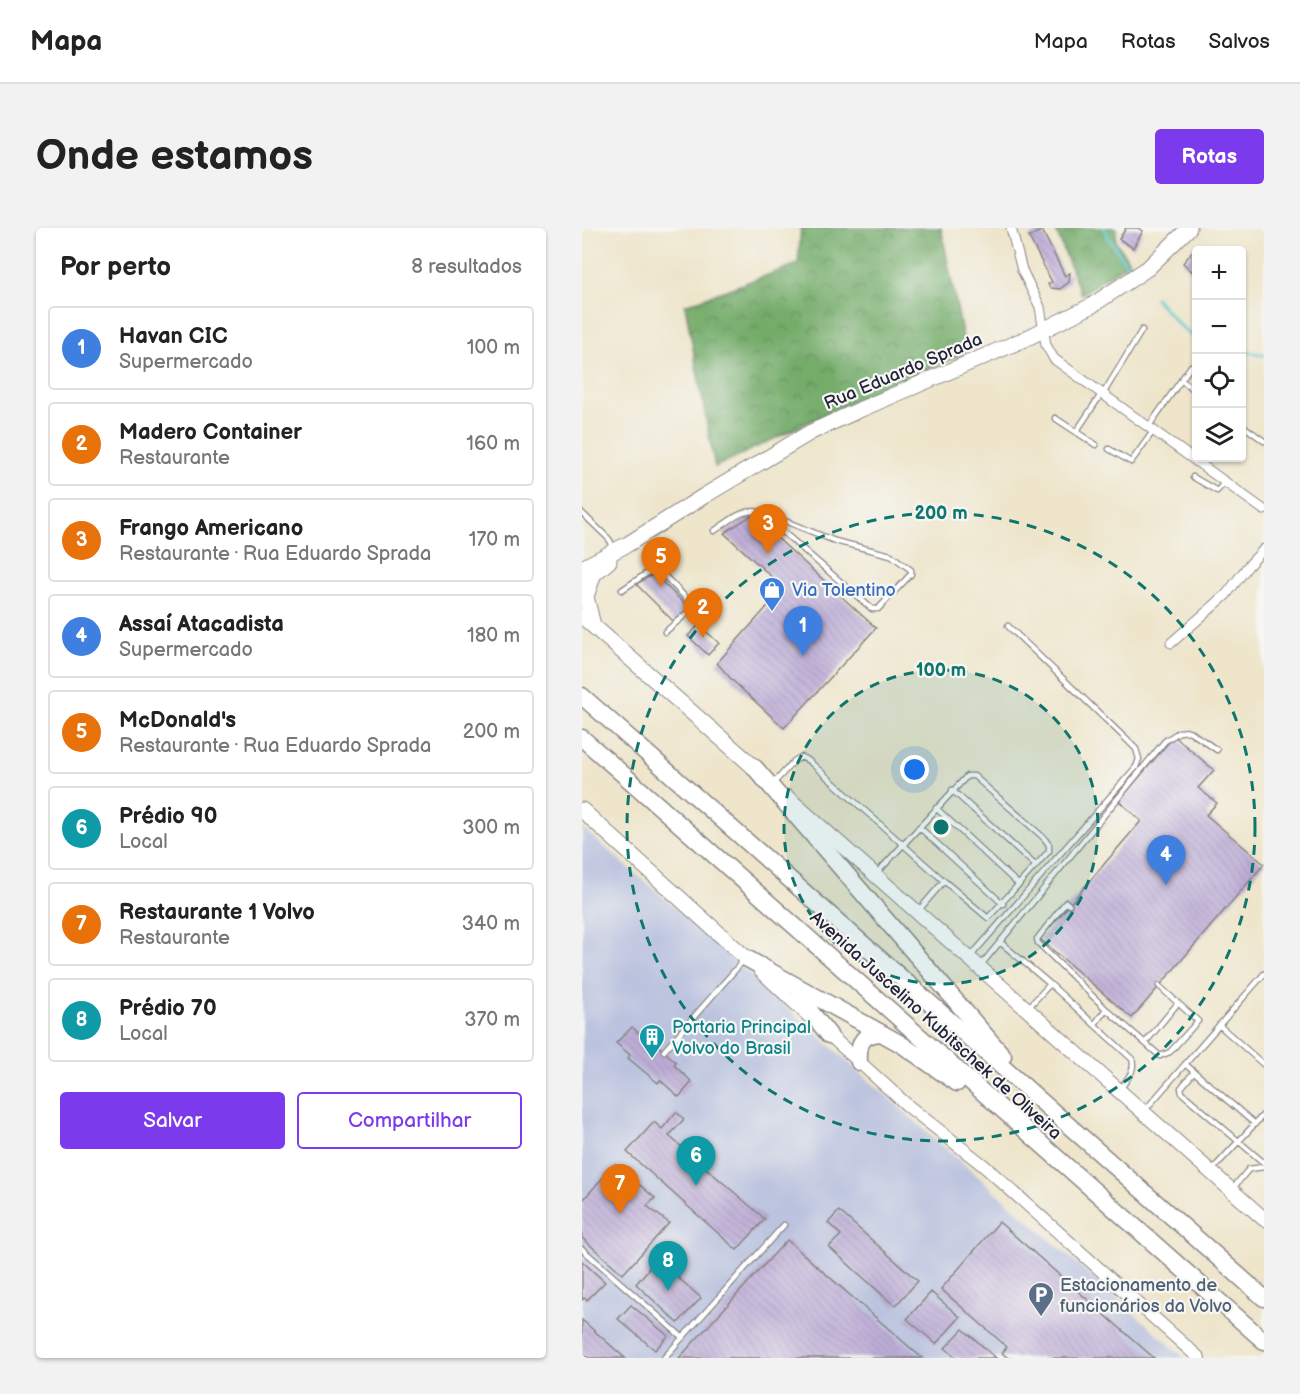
<!DOCTYPE html>
<html lang="pt">
<meta charset="utf-8">
<style>
body{margin:0;font-family:"Balsamiq Sans",sans-serif;background:#f2f2f2;color:#222}
.controls{position:absolute;right:18px;top:18px;display:grid;overflow:hidden;border-radius:6px;box-shadow:0 2px 4px #0004}
.controls button{width:54px;height:54px;display:grid;place-items:center;padding:0;border:0;border-bottom:2px solid #e0e0e0;background:#fff;color:#222;font:30px sans-serif}
.you{position:absolute;left:333px;top:542px;width:21px;height:21px;margin:-15px;border:4px solid #fff;border-radius:50%;background:#1a73e8;box-shadow:0 0 0 9px #1a73e833}
.badge{display:grid;place-items:center;width:39px;height:39px;border-radius:50%;background:#7c3aed;color:#fff;font-size:20px;font-weight:700}
.pin{position:absolute;translate:-50% -50px;filter:drop-shadow(0 2px 3px #0008)}
.pin::after{content:'';position:absolute;top:32px;width:21px;height:18px;background:inherit;clip-path:polygon(0 0,100% 0,50% 100%)}
.list{margin:0;padding:0;list-style:none}
h2{display:flex;justify-content:space-between;align-items:center;height:78px;margin:0;padding:0 24px;font-size:26px}
h2 small{font-size:20px;font-weight:400;color:#767676}
.list li{display:grid;grid-template-columns:39px 1fr auto;gap:18px;align-items:center;box-sizing:border-box;height:84px;margin:0 12px 12px;padding:0 12px;border:2px solid #e0e0e0;border-radius:6px}
.list b{display:block;font-size:22px;white-space:nowrap}
.list p{margin:0;font-size:20px;white-space:nowrap;color:#767676}
.list em{font-size:20px;font-style:normal;color:#767676}
.actions{display:flex;gap:12px;padding:18px 24px}
.actions a{flex:1;padding:14px 0;border:2px solid #7c3aed;border-radius:6px;text-align:center;font-size:21px;color:#7c3aed}
.actions .main{background:#7c3aed;color:#fff}
.icon{flex:none;width:33px;height:33px;fill:none;stroke:currentColor;stroke-width:2;stroke-linecap:round;stroke-linejoin:round}
.map{position:relative;flex:none;width:682px;height:1130px;overflow:hidden;border-radius:6px}
header{display:flex;align-items:center;gap:36px;box-sizing:border-box;height:84px;padding:0 30px;background:#fff;border-bottom:2px solid #e0e0e0}
header strong{font-size:28px}
nav{display:flex;gap:33px;margin-inline-start:auto;font-size:21px}
.intro{display:flex;align-items:center;justify-content:space-between;box-sizing:border-box;height:144px;padding:0 36px}
h1{margin:0;font-size:42px}
.button{padding:15px 27px;border-radius:6px;background:#7c3aed;color:#fff;font-size:21px;font-weight:700}
main{display:flex;gap:36px;padding:0 36px}
aside{flex:1;background:#fff;border-radius:6px;box-shadow:0 2px 4px #0004}
.map>svg:first-child{display:block}
</style>
<header>
<strong>Mapa</strong>
<nav><a>Mapa</a><a>Rotas</a><a>Salvos</a></nav>
</header>
<div class="intro"><h1>Onde estamos</h1><a class="button">Rotas</a></div>
<main>
<aside>
<h2>Por perto<small>8 resultados</small></h2>
<ul class="list">
<li><span class="badge" style="background:#3f7fe0">1</span><div><b>Havan CIC</b><p>Supermercado</p></div><em>100 m</em></li>
<li><span class="badge" style="background:#e8710a">2</span><div><b>Madero Container</b><p>Restaurante</p></div><em>160 m</em></li>
<li><span class="badge" style="background:#e8710a">3</span><div><b>Frango Americano</b><p>Restaurante · Rua Eduardo Sprada</p></div><em>170 m</em></li>
<li><span class="badge" style="background:#3f7fe0">4</span><div><b>Assaí Atacadista</b><p>Supermercado</p></div><em>180 m</em></li>
<li><span class="badge" style="background:#e8710a">5</span><div><b>McDonald's</b><p>Restaurante · Rua Eduardo Sprada</p></div><em>200 m</em></li>
<li><span class="badge" style="background:#0f9aa8">6</span><div><b>Prédio 90</b><p>Local</p></div><em>300 m</em></li>
<li><span class="badge" style="background:#e8710a">7</span><div><b>Restaurante 1 Volvo</b><p>Restaurante</p></div><em>340 m</em></li>
<li><span class="badge" style="background:#0f9aa8">8</span><div><b>Prédio 70</b><p>Local</p></div><em>370 m</em></li>
</ul>
<div class="actions"><a class="main">Salvar</a><a>Compartilhar</a></div>
</aside>
<div class="map">
<svg width="682" height="1130" viewBox="0 0 682 1130">
<defs>
<pattern id="forest-crowns" width="20" height="18" patternUnits="userSpaceOnUse" patternTransform="scale(1.5)"><rect width="20" height="18" fill="#74ac6b"/><path d="M2 6a3 3 0 1 1 6 0M12 15a3 3 0 1 1 6 0" fill="none" stroke="#5f8c59"/></pattern>
<pattern id="building-back-hatch" width="6" height="6" patternUnits="userSpaceOnUse" patternTransform="scale(1.5)"><rect width="6" height="6" fill="#beaed7"/><path d="M-1 5l2 2M0 0l6 6M5-1l2 2" fill="none" stroke="#a395b9"/></pattern>
</defs>
<rect width="100%" height="100%" fill="#f6f6f2"/>
<filter id="ink" filterUnits="userSpaceOnUse"><feTurbulence type="fractalNoise" baseFrequency=".0167" numOctaves="2"/><feDisplacementMap in="SourceGraphic" scale="12" xChannelSelector="R" yChannelSelector="G"/><feConvolveMatrix kernelMatrix="1 2 1 2 8 2 1 2 1" color-interpolation-filters="sRGB"/></filter>
<filter id="wash" filterUnits="userSpaceOnUse"><feTurbulence type="fractalNoise" baseFrequency=".008" numOctaves="4" result="noise"/><feDisplacementMap in="SourceGraphic" scale="24" xChannelSelector="R" yChannelSelector="G"/><feGaussianBlur stdDeviation="1.35" result="paint"/><feColorMatrix in="noise" values="0 0 0 0 0 0 0 0 0 0 0 0 0 0 0 0 0 1.4 0 .05"/><feComposite in="paint" operator="in"/></filter>
<g filter="url(#wash)">
<rect width="100%" height="100%" fill="#eee5cb"/>
<path fill="#bbc3de" d="M0,600L80,668L328,889L603,1130H0Z"/>
<path fill="url(#forest-crowns)" stroke="#4b6753" stroke-width="1.5" d="M219,0H359L384,125L252,182L133,239L103,77L216,36Z
M473,0H534V13L547,34L499,66Z"/>
<g fill="none" stroke-linecap="round" stroke-linejoin="round">
<path stroke="#5dcad2" stroke-width="3" d="M522,0L526,9L548,41
M573,70L596,96L614,111
M660,123L682,127"/>
</g>
<g id="blocks">
<path fill="url(#building-back-hatch)" d="M544,0H556L561,3L551,20L537,11Z
M460,2L483,48L488,45L487,54L478,61L468,60L466,56L470,54L447,9Z
M615,18L620,22H614V47L601,35Z
M170,287L294,400L202,500L150,452L135,435L202,360L142,305Z
M72,346L106,379L93,395L54,356Z
M117,397L137,415L126,427L106,408Z
M592,508L632,542L616,560L635,575L624,587L682,636L550,790L458,711L559,593L537,573Z
M50,799L62,810L64,808L82,823L94,834L92,837L110,854L97,869L78,852L76,855L46,830L48,827L34,815Z
M94,884L102,891L87,908L183,991L155,1022L45,924L72,894L80,901Z
M33,936L73,970L65,978L87,995L41,1046L0,1010V973Z
M257,983L336,1053L313,1078L247,1019L259,1007L246,995Z
M417,994L572,1130H426L420,1125L425,1119L359,1061Z
M205,1012L340,1130H97Z
M75,1031L119,1070L96,1095L54,1056Z
M0,1033L23,1054L5,1072L2,1070L0,1072Z
M349,1064L378,1089L354,1116L325,1091Z
M49,1077L86,1108L73,1122L36,1091Z
M0,1092L43,1130H6L0,1125Z
M381,1101L414,1130H375L363,1120Z"/>
</g>
</g>
<g filter="url(#ink)">
<use href="#blocks" fill-opacity="0" stroke="#888483" stroke-width="1.5"/>
<g fill="none" stroke-linecap="round" stroke-linejoin="round">
<defs>
<path id="service" d="M599,152L614,163
M521,166L560,102
M473,190L514,217
M660,197L682,213
M567,198L609,138
M494,204L520,165
M527,221L549,234L572,202
M611,249L635,263L644,253
M0,285L27,311L32,320
M188,287L253,313L309,327L329,342V346L296,381H290L200,303Z
M132,303C154,289 162,277 188,287
M40,362L74,339L109,375L110,381L83,404
M191,556L212,533L219,529L227,533L362,653L337,682
M370,562L454,638
M354,580L437,657
M337,599L421,676
M295,645L385,548H392L462,610L467,617V623L406,690L362,653
M487,677L484,674L455,711L456,715L524,781L578,828L588,824L616,793L577,758
M418,714L468,756L550,831C554,842 545,851 539,860
M389,728L554,539L557,531L554,521L544,511L426,398
M399,737L583,513L597,504L607,503L635,522
M446,780L468,756
M513,796L524,781
M637,797L682,837
M563,815L596,775
M82,823L161,733
M603,836L673,896
M612,844L599,860L600,865L682,935
M563,882L682,746
M631,941L682,886
M651,960L667,941L682,939
M0,1021L100,1109
M82,1130L202,997"/>
<path id="minor" d="M429,0L440,42L458,79L464,117L472,131L682,282
M589,415L644,367L666,338L682,321"/>
<path id="tertiary" d="M178,743L227,789
M242,802L326,878L401,937L617,1130"/>
<path id="secondary" d="M205,569L682,991"/>
<path id="primary" d="M0,340L46,316L122,268L229,204L277,182L443,111L509,78L566,40L607,0
M11,348L4,369L11,397
M0,356L27,333
M0,388L173,540
M0,582L164,730"/>
<path id="motorway" d="M0,468L682,1070
M0,510L682,1113
M173,540L421,828
M164,730L319,816L375,855
M217,761L224,778L247,807
M277,834C276,815 280,806 299,805"/>
</defs>
<use href="#service" stroke="#888483" stroke-width="7"/>
<use href="#minor" stroke="#888483" stroke-width="11"/>
<use href="#tertiary" stroke="#888483" stroke-width="14"/>
<use href="#secondary" stroke="#888483" stroke-width="16"/>
<use href="#primary" stroke="#888483" stroke-width="17"/>
<use href="#motorway" stroke="#888483" stroke-width="19"/>
<use href="#service" stroke="#fff" stroke-width="4.5"/>
<use href="#minor" stroke="#fff" stroke-width="9"/>
<use href="#tertiary" stroke="#fff" stroke-width="12"/>
<use href="#secondary" stroke="#fff" stroke-width="14"/>
<use href="#primary" stroke="#fff" stroke-width="15"/>
<use href="#motorway" stroke="#fff" stroke-width="16"/>
</g>
</g>
<circle cx="359" cy="599" r="157" fill="#0f766e" fill-opacity=".12"/>
<g fill="none" stroke="#0f766e" stroke-width="3" stroke-dasharray="10 8">
<circle cx="359" cy="599" r="157"/>
<circle cx="359" cy="599" r="314"/>
</g>
<defs>
<symbol id="shop-pin" viewBox="-11 -11 22 30"><path d="M0 17L-7.5 6A9.5 9.5 0 1 1 7.5 6Z" fill="#3f7fe0" stroke="#f6f6f2"/><path d="M-5-2.5h2.3a2.7 3.5 0 0 1 5.4 0H5L5.5 6h-11ZM-1.5-2.5h3a1.5 2.3 0 0 0-3 0Z" fill="#fff"/></symbol>
<symbol id="building-pin" viewBox="-11 -11 22 30"><path d="M0 17L-7.5 6A9.5 9.5 0 1 1 7.5 6Z" fill="#0f9aa8" stroke="#f6f6f2"/><path d="M-4-6H4V6H1V3H-1V6H-4ZM-2.5-4.3h1.7v1.8h-1.7ZM.8-4.3h1.7v1.8H.8ZM-2.5-1h1.7V.8h-1.7ZM.8-1h1.7V.8H.8Z" fill="#fff"/></symbol>
<symbol id="parking-pin" viewBox="-11 -11 22 30"><path d="M0 17L-7.5 6A9.5 9.5 0 1 1 7.5 6Z" fill="#5c6f8a" stroke="#f6f6f2"/><path d="M-3.5-5.5H1a3.5 3.5 0 0 1 0 7H-1V5.5H-3.5ZM-1-3.4V-.6H.8a1.4 1.4 0 0 0 0-2.8Z" fill="#fff"/></symbol>
</defs>
<g fill-rule="evenodd">
<use href="#shop-pin" x="175" y="347" width="30" height="40"/>
<use href="#building-pin" x="55" y="794" width="30" height="40"/>
<use href="#parking-pin" x="444" y="1052" width="30" height="40"/>
</g>
<g text-anchor="middle" stroke-width="4.5" stroke-linejoin="round" paint-order="stroke">
<g font-size="18" fill="#22223b" stroke="#f6f6f2">
<text transform="translate(321 143) rotate(-23)" y="6">Rua Eduardo Sprada</text>
<text transform="translate(354 797) rotate(42)" y="6">Avenida Juscelino Kubitschek de Oliveira</text>
</g>
<g font-size="18" fill="#366cbe" stroke="#f6f6f2" text-anchor="start">
<text x="210" y="368">Via Tolentino</text>
</g>
<g font-size="18" fill="#0d838f" stroke="#f6f6f2" text-anchor="start">
<text x="90" y="805">Portaria Principal<tspan x="90" dy="21">Volvo do Brasil</tspan></text>
</g>
<g font-size="18" fill="#4e5e75" stroke="#f6f6f2" text-anchor="start">
<text x="478" y="1063">Estacionamento de<tspan x="478" dy="21">funcionários da Volvo</tspan></text>
</g>
</g>
<circle cx="359" cy="599" r="9" fill="#0f766e" stroke="#f6f6f2" stroke-width="3"/>
<g font-size="18" text-anchor="middle" font-weight="bold" fill="#0f766e" stroke="#f6f6f2" stroke-width="4.5" stroke-linejoin="round" paint-order="stroke">
<text x="359" y="291">200 m</text>
<text x="359" y="448">100 m</text>
</g>
</svg>
<div class="controls">
<button>+</button>
<button>−</button>
<button><svg class="icon" aria-label="locate" viewBox="0 0 24 24"><circle cx="12" cy="12" r="6"/><path d="M12 2v4M12 18v4M2 12h4M18 12h4"/></svg></button>
<button><svg class="icon" aria-label="layers" viewBox="0 0 24 24"><path d="M12 4l9 5-9 5-9-5zM3 14l9 5 9-5"/></svg></button>
</div>
<div class="you"></div>
<div class="pin badge" style="left:221px;top:428px;background:#3f7fe0">1</div>
<div class="pin badge" style="left:121px;top:410px;background:#e8710a">2</div>
<div class="pin badge" style="left:186px;top:326px;background:#e8710a">3</div>
<div class="pin badge" style="left:584px;top:657px;background:#3f7fe0">4</div>
<div class="pin badge" style="left:79px;top:359px;background:#e8710a">5</div>
<div class="pin badge" style="left:114px;top:958px;background:#0f9aa8">6</div>
<div class="pin badge" style="left:38px;top:986px;background:#e8710a">7</div>
<div class="pin badge" style="left:86px;top:1063px;background:#0f9aa8">8</div>
</div>
</main>
